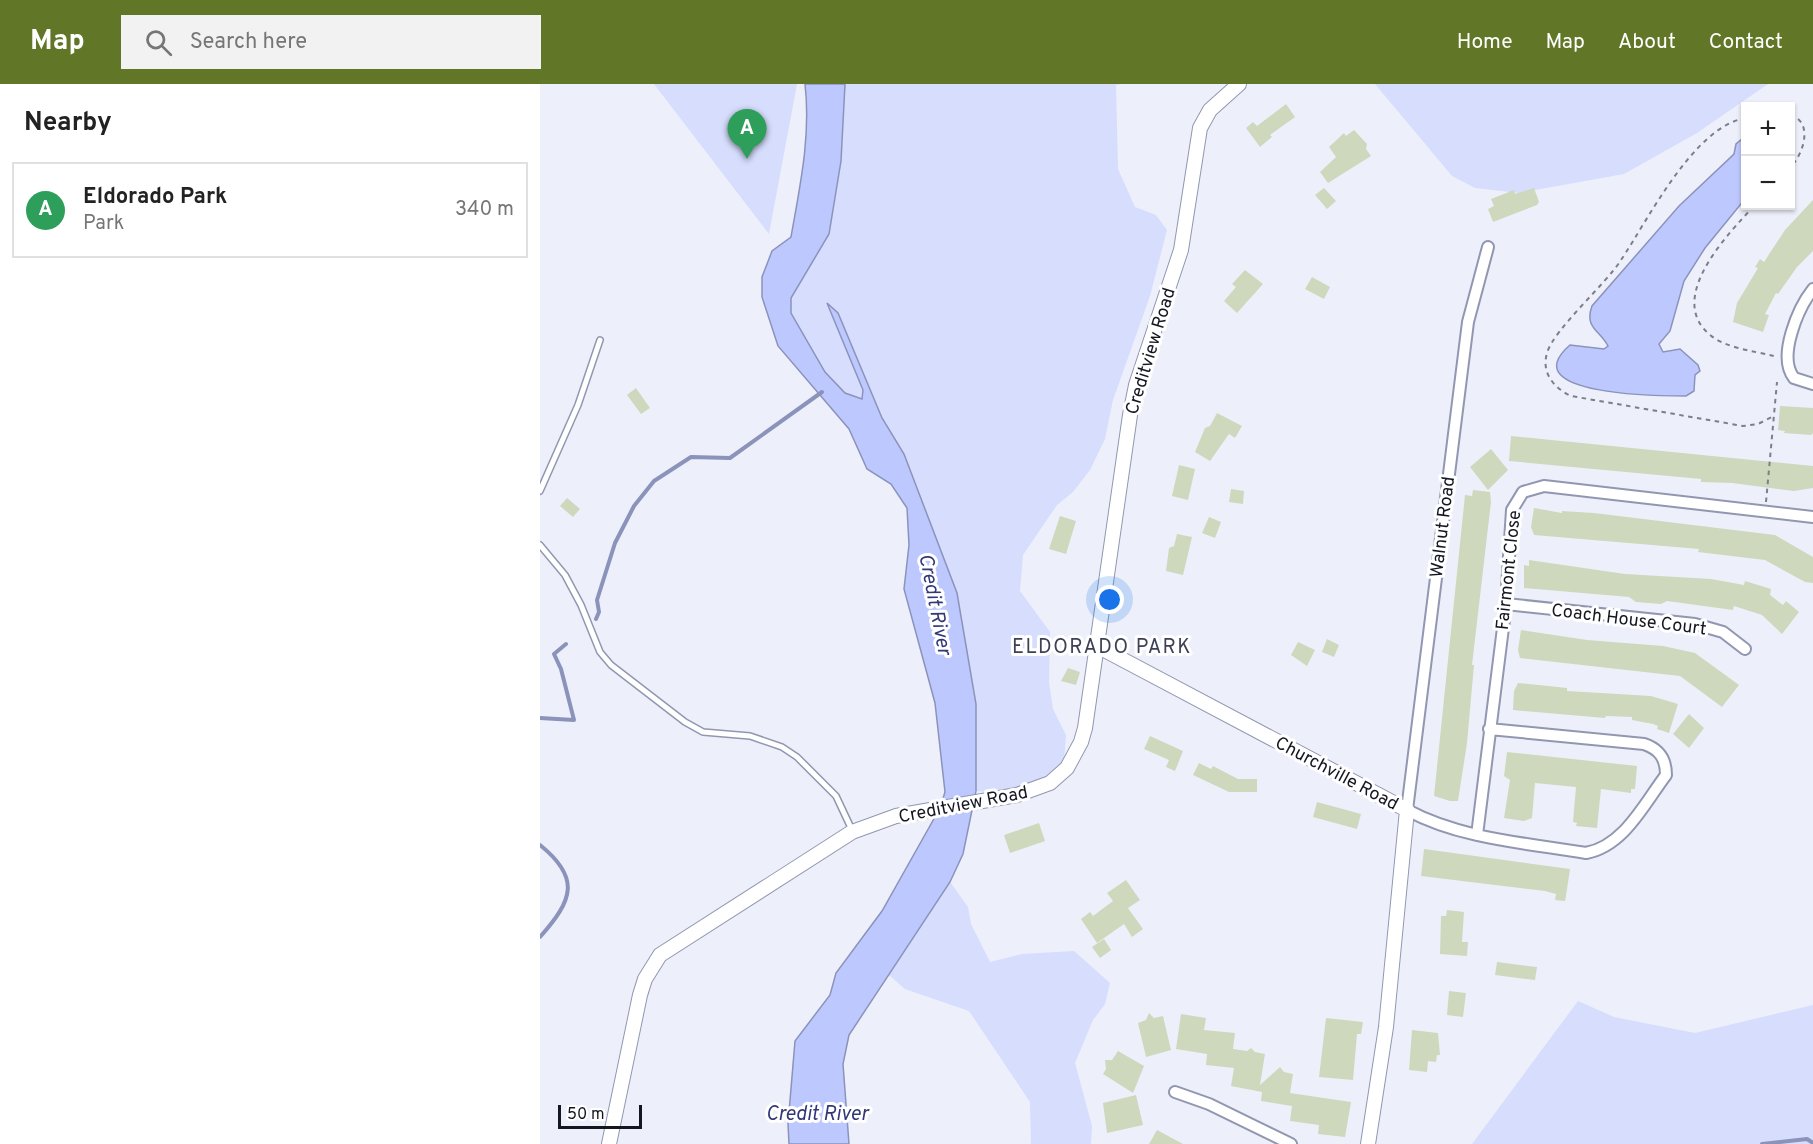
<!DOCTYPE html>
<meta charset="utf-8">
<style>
body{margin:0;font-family:Overpass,sans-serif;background:#f2f2f2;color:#222}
.controls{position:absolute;right:18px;top:18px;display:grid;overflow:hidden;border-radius:0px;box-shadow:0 2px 4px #0004}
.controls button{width:54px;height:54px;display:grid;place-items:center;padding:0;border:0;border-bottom:2px solid #e0e0e0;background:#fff;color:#222;font:30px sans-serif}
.scale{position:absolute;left:18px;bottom:15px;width:84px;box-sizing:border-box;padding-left:6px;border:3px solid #151720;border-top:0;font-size:16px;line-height:21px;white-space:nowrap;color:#151720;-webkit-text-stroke:4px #fff;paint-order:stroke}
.you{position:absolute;left:570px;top:516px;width:21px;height:21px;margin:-15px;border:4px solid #fff;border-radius:50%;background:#1a73e8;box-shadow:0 0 0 9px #1a73e833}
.badge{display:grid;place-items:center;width:39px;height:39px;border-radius:50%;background:#617727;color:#fff;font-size:20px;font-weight:700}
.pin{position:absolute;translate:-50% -50px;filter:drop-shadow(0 2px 3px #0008)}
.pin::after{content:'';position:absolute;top:32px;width:21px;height:18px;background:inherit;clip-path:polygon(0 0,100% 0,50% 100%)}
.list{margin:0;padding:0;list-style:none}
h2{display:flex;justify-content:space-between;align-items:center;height:78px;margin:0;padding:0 24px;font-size:26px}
h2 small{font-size:20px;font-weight:400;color:#767676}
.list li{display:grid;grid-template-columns:39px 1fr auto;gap:18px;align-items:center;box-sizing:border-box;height:96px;margin:0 12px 12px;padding:0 12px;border:2px solid #e0e0e0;border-radius:0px}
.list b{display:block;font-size:22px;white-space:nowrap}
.list p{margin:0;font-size:20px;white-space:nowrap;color:#767676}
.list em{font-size:20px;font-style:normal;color:#767676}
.icon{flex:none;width:33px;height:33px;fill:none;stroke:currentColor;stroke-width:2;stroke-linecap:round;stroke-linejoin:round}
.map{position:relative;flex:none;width:1273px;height:1060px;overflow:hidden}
header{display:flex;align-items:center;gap:36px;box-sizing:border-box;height:84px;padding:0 30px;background:#617727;color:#fff}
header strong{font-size:28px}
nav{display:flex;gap:33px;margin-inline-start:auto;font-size:21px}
.search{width:420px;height:54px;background:#f2f2f2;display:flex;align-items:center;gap:15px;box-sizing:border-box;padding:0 21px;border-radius:0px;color:#767676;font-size:22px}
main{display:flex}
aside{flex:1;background:#fff}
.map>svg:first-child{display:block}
</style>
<header>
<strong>Map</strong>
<div class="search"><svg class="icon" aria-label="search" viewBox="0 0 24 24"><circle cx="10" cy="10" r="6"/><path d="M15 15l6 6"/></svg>Search here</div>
<nav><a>Home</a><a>Map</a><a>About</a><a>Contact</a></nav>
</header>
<main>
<aside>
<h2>Nearby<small></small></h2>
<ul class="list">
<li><span class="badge" style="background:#2e9e5b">A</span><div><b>Eldorado Park</b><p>Park</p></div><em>340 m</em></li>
</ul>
</aside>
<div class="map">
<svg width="1273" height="1060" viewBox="0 0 1273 1060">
<rect width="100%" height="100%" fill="#edf0fb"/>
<path fill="#d6ddfd" d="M114,0H257L229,150Z
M305,0H581L576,1L578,85L595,123L616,131L627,146L610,212L573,316L565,355L550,386L533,408L517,421L483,471L480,507L510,548L509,598L513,625L526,651L524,677L507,704L486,712L436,707V620L417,509L364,370L342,334L298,229L288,220L324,306L322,316L305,309L285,288L251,229L250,214L289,150L301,77Z
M835,0H1228L1157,49L1084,90L979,109L935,104L912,92Z
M410,798L428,823L431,840L450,878L482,870L534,867L570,899L565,920L553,936L535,979L552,1042L551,1060H491L490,1018L429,927L365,905L349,891Z
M1038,917L1074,933L1155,949L1273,921V1060H932Z"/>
<path fill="#bdc8fe" stroke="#8b93bb" stroke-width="1.5" d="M265,0H305L301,77L289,150L251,214V229L285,288L305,309L322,315L323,306L287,219L298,229L342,334L364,370L417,509L436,620V707L423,770L410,798L309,951L303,980L309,1060H249L248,1040L255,957L290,911L296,889L342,827L400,724L405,708L395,619L364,505L369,461L367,424L351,400L327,385L309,345L238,262L222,213V193L232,167L251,153C260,102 271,52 265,0Z
M1202,55L1205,57V115L1165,164L1144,197L1130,247L1119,260L1123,268L1140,265L1158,281L1160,287L1155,291L1154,307L1146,312C1125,312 971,312 1030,261L1064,265L1068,262C1060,246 1044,244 1052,222L1139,122L1194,70L1196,60Z"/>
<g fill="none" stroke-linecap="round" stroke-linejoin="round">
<path stroke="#8b93bb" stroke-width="4" d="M56,535L59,528L57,516L75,459L94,422L114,397L151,373L190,374L282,308
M0,634L34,636L21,585L14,570L26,560
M0,761C41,794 33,816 0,853
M1222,1060L1267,1055L1273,1059"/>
</g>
<path fill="#ced8bd" d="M746,20L755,33L730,51L732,53L720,63L706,44L713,38L717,42Z
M814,46L827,60L826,65L831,72L788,99L780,88L796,73L789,63L804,49L806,52Z
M784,104L796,117L787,125L775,111Z
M994,104L999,118L997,121L953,138L948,125L954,122L951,115L974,106L975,110Z
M1273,116V167L1257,183L1238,210L1236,209L1225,230L1229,231L1223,248L1193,238L1197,219L1218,184L1215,183L1220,175L1224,178L1245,146Z
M705,186L723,200L697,229L684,217L696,203L692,200Z
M772,193L790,203L784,215L765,205Z
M96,304L110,324L101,330L87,311Z
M1240,322L1273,324V349L1271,351L1244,349L1245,347L1238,346Z
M677,329L702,342L695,354L689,350L670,377L655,368L665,344L670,342Z
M971,352L1273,382V404L1254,407L1192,399L1161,398V395L969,377Z
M951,365L968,386L948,406L930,383Z
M639,381L655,385L648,416L632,412Z
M691,405L704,407L703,420L689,418Z
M933,406L950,408L951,418L932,581H934L927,659L918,717H910L894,712L925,411L932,412Z
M27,414L40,425L33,433L20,422Z
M994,424L1022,429V427L1054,429L1235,451L1273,473V499L1265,498L1225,476L1158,468L1159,465L994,451L991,443Z
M520,432L536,437L526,470L509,465Z
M669,433L681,438L675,454L662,449Z
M637,450L652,453L643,491L626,487L629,464L634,462Z
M989,476L1085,490L1171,495L1204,501L1205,497L1231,505L1230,511L1243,521L1246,517L1259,528L1242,550L1222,531L1194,522L1193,526L1127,517L1121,520L1096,518L1089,513L984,504V481L989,482Z
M981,546L1047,556L1123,562L1155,569L1199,601L1182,623L1140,592L980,574L978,566Z
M787,555L799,561L794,573L782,568Z
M758,558L775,566L767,582L751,571Z
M528,584L540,588L536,601L521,597Z
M978,599L1027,604V607L1111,612L1138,620L1129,649L1117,645L1118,642L1113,640L1092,636V633L1066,632L1065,634L973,626L974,607Z
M1149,630L1164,644L1149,664L1133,650Z
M610,652L643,667L635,687L626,683L629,676L604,665Z
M967,668L1097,682L1095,705H1091V709L1061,705L1057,744L1036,742L1037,739L1033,738L1036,703L995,699L992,734L984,737L964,734L970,696L964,692Z
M659,679L671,685L673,682L698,695H717V708H689L653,691Z
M777,718L821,730L817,745L773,733Z
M499,739L505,757L470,769L464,751Z
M884,765L1030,785L1026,812L1025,817L1015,816L1016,810L1005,807L881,792Z
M586,796L600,816L588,824L603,845L592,853L584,840L557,859L541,835L550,828L553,832L573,817L567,809Z
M907,826L924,828L922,858H928L927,872L900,870L901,832H906Z
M564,855L571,866L560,874L552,863Z
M957,878L997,883L995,896L955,891Z
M909,907L926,909L923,933L907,931Z
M609,929L614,934L623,932L631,966L606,973L598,939L606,936Z
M641,930L666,934L664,946L695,949L693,965L707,967L711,964L715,968L725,970L720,1001L740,983L744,988L753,990L750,1009L811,1018L805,1053L778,1050L779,1041L750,1037L752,1022L721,1017L722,1008L691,1002L694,984L666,981L667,970L636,965Z
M786,934L823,938L821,950H817L813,996L779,993Z
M872,946L898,949L900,971H897L896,978L888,977L887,988L869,986Z
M578,967L604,982L593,1009L563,990L566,985L565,976H572Z
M596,1011L603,1041L567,1049L563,1019Z
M617,1046L643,1060H609Z"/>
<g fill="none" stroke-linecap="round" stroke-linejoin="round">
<defs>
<path id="service" d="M0,407L38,321L60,256
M0,461L25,491L41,521L60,568L71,581L145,638L163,648L210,652L242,663L257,673L296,712L312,746"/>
<path id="minor" d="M948,163L928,238L867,726C921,755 986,759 1046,769C1084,762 1104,720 1126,691C1126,674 1119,665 1104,660L949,645
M1273,205C1258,224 1237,273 1254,294L1273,300
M966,520L1155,540L1183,548L1205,565
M937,751L966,520L972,426L983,408L1004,402L1273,433
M635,1008L669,1020L751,1060"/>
<path id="tertiary" d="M557,562L867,726L846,943L828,1060
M69,1060L100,911L105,895L120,871L312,748L356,732L477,711L510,699L527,684L541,658L545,644L590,331L596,301L641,166L660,44L670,26L699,0"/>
</defs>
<use href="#service" stroke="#9197b0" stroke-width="8"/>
<use href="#minor" stroke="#9197b0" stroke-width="14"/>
<use href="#tertiary" stroke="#9197b0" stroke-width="16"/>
<path stroke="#7c7e88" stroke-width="2" stroke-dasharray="4.5 4.5" stroke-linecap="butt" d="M1250,31C1273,37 1265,68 1250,84
M1206,34C1154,42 1108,136 1081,176C1066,200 1014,245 1007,269C1001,289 1014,304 1031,312L1203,342L1218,340L1232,333
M1214,122C1189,149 1126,213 1169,250C1184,264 1214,267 1234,272
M1226,418L1237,298"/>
<use href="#service" stroke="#fff" stroke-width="5"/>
<use href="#minor" stroke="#fff" stroke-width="10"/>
<use href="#tertiary" stroke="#fff" stroke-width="14"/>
</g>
<g text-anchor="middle" stroke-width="6" stroke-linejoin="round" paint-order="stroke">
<g font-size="18" fill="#151720" stroke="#fff">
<text transform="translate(610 267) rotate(-73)" y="6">Creditview Road</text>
<text transform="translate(902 443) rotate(-83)" y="6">Walnut Road</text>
<text transform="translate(968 486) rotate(-84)" y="6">Fairmont Close</text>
<text transform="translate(1089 535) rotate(7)" y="6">Coach House Court</text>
<text transform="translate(797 689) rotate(28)" y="6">Churchville Road</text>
<text transform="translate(423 720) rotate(-11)" y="6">Creditview Road</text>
</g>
<g font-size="20" font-style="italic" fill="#323877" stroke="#fff">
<text transform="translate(396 520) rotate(79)" y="7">Credit River</text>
<text x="277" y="1036">Credit River</text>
</g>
<g font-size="20" letter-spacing="1.5" fill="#3d4157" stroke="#fff">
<text x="562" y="569">ELDORADO PARK</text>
</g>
</g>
</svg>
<div class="controls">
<button>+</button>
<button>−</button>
</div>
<div class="scale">50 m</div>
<div class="you"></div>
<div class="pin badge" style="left:207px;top:75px;background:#2e9e5b">A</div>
</div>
</main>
